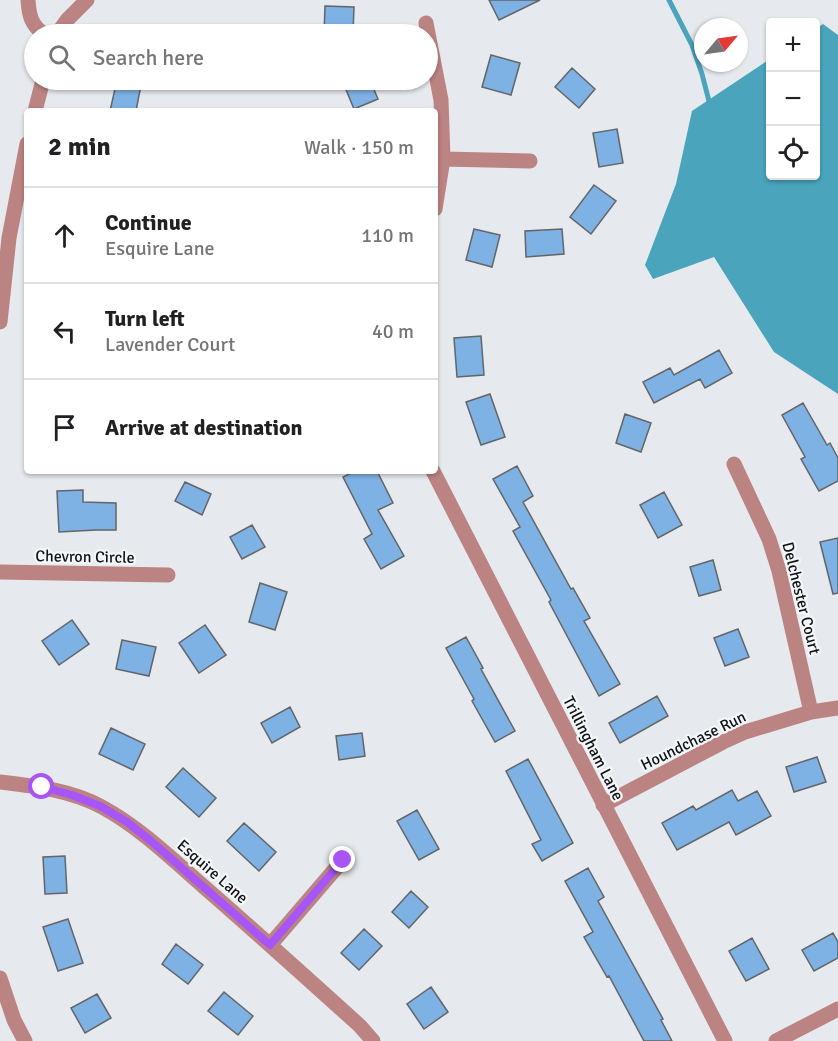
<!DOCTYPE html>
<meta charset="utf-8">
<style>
body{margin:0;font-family:Signika,sans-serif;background:#f6f6f6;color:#202124}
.controls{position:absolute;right:18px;top:18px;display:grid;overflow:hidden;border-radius:6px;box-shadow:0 2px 4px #0004}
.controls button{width:54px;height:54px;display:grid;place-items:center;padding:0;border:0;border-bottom:2px solid #e0e0e0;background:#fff;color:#202124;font:30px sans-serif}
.compass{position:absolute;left:694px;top:18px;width:54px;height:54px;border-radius:50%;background:#fff;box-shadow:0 2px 4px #0004;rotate:61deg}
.stop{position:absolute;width:18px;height:18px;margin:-14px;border:4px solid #a855f7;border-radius:50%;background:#fff}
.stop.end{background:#a855f7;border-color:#fff;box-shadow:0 2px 6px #0008}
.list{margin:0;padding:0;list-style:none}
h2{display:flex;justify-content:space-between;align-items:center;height:78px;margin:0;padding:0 24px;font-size:26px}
h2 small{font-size:20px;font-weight:400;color:#757577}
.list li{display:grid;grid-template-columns:39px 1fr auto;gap:18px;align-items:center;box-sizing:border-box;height:96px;padding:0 24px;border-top:2px solid #e0e0e0}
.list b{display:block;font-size:22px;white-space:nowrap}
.list p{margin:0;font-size:20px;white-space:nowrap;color:#757577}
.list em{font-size:20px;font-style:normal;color:#757577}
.icon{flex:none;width:33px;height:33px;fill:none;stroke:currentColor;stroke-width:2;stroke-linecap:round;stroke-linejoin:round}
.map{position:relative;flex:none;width:838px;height:1041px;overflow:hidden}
.search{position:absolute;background:#fff;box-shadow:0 2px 4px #0004;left:24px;top:24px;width:414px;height:66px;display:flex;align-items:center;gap:15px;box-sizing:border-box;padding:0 21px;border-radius:33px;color:#757577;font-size:22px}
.panel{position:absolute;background:#fff;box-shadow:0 2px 4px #0004;left:24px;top:108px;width:414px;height:366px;border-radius:6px}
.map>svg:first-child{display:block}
</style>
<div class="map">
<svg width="838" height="1041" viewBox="0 0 838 1041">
<rect width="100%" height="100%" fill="#e6e9ed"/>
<path fill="#49a4bc" d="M823,24L838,35V394L774,352L714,257L653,279L645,265L676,184L692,111L770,59V176H816V29Z"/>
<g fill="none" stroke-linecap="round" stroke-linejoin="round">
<path stroke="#49a4bc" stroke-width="5" d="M669,0L692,45L702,74L710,105"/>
</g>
<path fill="#7eb1e4" stroke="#636568" stroke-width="1.5" d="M489,0H540L499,20Z
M325,6L354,7L353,34H324Z
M491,55L520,63L511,95L482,87Z
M572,68L595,89L579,108L555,87Z
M117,80L141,85L136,111H110Z
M342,80H370L378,99L354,109Z
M617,129L623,163L599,167L593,133Z
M594,185L616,201L591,234L570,217Z
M474,229L500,235L492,267L466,260Z
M562,229L564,254L526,257L525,231Z
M481,336L484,375L457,377L454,338Z
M719,350L732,373L705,388L700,379L654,403L643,382L670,368L674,375Z
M490,394L505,437L481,445L466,402Z
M803,403L827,445L830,443L838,458V481L819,491L801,459L805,457L782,415Z
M625,414L651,423L641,452L616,443Z
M517,466L533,496L523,502L571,589L573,588L590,618L584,621L620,684L599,696L549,602L551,600L513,531L520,527L493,479Z
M355,471H377L393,503L378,510L404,556L381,569L364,539L372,534L343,477Z
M185,482L211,494L202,515L175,501Z
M83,490V502L116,503V530H96L59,532L57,491Z
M664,492L682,525L658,538L640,505Z
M252,525L265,547L242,559L230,537Z
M838,538V593L833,594L820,542Z
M713,560L721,590L699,596L690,567Z
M260,583L287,592L275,630L249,622Z
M72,620L89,644L59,665L42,641Z
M205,625L226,655L199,673L179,643Z
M738,629L749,657L725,666L714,638Z
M466,637L483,668L481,669L515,731L495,742L472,701L474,699L446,648Z
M122,640L156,647L149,676L116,669Z
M657,696L668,716L620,743L609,723Z
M290,707L300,727L272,743L261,723Z
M111,728L145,744L133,770L99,754Z
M362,733L365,756L339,760L336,736Z
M817,757L826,782L794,792L786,767Z
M528,759L573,843L542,861L532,844L541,840L506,771Z
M183,768L216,798L199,817L166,787Z
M732,790L738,801L757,791L771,816L736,835L729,822L677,850L662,823L693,806L696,810Z
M417,810L439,849L419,860L397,821Z
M244,823L276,852L259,871L227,841Z
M65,856L67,893L45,894L43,857Z
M588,868L604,897L598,901L663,1019L661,1020L672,1041H644L609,976L607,977L584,937L593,932L565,881Z
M411,891L428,907L409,928L392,912Z
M68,919L83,963L58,971L43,927Z
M364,929L382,946L359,970L341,953Z
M833,933L838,942V958L814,971L802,950Z
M752,938L769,969L746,981L729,951Z
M176,944L203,965L188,984L162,964Z
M431,987L448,1012L424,1029L407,1004Z
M224,992L253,1016L238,1035L208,1011Z
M97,994L111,1018L85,1033L71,1008Z"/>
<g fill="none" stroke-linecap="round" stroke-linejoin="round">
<path stroke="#bb8382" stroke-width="15" d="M28,0C29,15 31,25 44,34
M426,23L441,100L443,159L435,209
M57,34L67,20L87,0
M35,111L43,80
M443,159L530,161
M0,322L9,238L27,144
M734,464L769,539L779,571L811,712
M433,471L725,1041
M0,572L168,575
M0,782C34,786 71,790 102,807C139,827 171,858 203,886C256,932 308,979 360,1026L373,1041
M603,805L723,742L745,732L811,712L838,708
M270,945L343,860
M0,978L14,1020L25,1041
M776,1041L838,1009"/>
</g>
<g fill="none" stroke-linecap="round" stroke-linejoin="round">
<path stroke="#a855f7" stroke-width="8" d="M42,787L72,795L100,806L127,822L151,841L270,945L343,860"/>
</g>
<g text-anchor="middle" stroke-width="4.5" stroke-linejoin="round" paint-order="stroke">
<g font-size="16" fill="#111213" stroke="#f4f7fa">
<text transform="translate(85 556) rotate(1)" y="6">Chevron Circle</text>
<text transform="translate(802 598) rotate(76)" y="6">Delchester Court</text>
<text transform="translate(693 740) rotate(-26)" y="6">Houndchase Run</text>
<text transform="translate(594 748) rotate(63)" y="6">Trillingham Lane</text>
<text transform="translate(213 871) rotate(41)" y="6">Esquire Lane</text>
</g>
</g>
</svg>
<div class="controls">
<button>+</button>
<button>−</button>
<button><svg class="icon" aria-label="locate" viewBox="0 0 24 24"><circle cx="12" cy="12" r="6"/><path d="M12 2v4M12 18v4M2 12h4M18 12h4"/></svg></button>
</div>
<svg class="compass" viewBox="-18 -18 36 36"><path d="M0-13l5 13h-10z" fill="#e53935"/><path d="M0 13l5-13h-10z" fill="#757577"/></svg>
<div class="stop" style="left:42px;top:787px"></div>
<div class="stop end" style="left:343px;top:860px"></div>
<div class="search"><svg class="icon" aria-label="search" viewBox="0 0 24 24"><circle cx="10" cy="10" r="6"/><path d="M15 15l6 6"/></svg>Search here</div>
<section class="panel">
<h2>2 min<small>Walk · 150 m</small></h2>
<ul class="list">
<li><svg class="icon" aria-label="ahead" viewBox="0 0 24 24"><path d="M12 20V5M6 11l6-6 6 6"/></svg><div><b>Continue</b><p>Esquire Lane</p></div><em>110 m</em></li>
<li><svg class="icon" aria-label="left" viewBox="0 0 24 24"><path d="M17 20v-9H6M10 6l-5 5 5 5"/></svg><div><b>Turn left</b><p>Lavender Court</p></div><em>40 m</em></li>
<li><svg class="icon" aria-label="arrive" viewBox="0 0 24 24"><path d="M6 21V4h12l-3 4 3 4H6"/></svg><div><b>Arrive at destination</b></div></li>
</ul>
</section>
</div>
